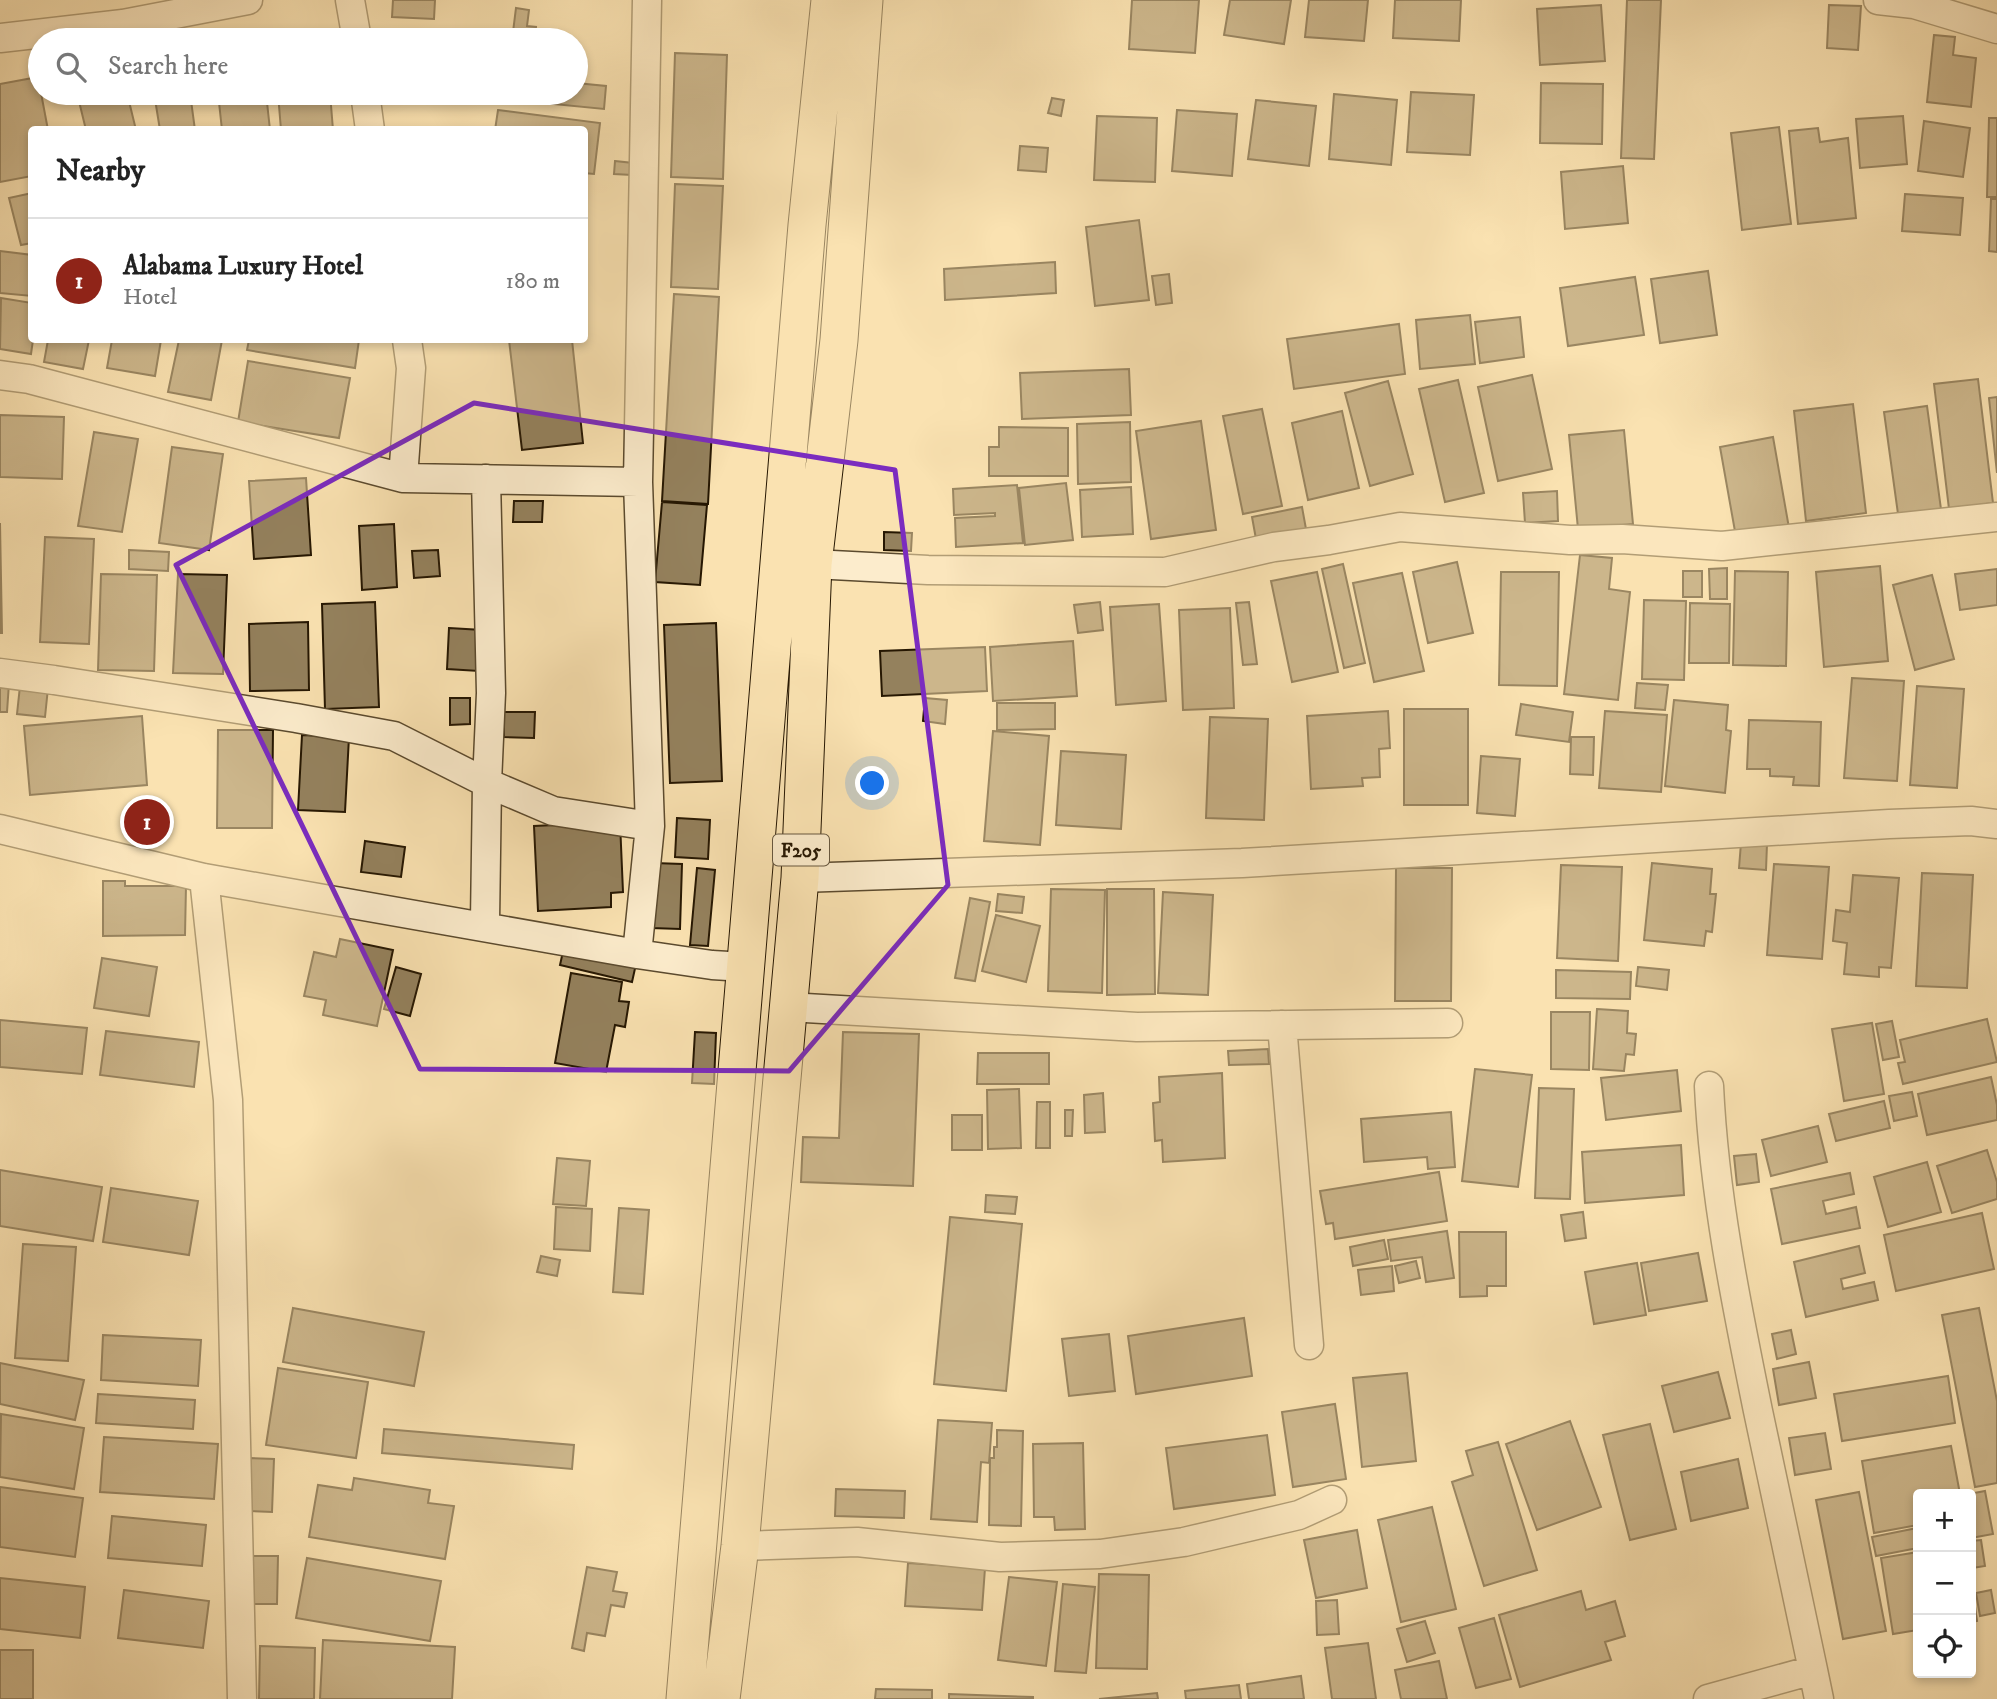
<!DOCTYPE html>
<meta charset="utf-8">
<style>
body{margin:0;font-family:"IM FELL DW Pica",serif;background:#f2f2f2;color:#222}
.controls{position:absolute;right:21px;bottom:21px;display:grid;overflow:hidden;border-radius:7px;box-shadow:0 4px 10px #0003}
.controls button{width:63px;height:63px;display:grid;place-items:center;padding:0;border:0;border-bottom:2px solid #e0e0e0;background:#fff;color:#222;font:35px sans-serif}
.you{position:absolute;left:873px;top:784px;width:24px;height:24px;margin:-18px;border:5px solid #fff;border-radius:50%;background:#1a73e8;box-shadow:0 0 0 10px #1a73e833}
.badge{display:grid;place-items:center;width:46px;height:46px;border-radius:50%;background:#8f2418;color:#fff;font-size:23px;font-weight:700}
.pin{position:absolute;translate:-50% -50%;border:4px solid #fff;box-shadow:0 2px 7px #0006}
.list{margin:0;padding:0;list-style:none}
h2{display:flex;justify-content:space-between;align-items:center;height:91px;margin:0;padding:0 28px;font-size:30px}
h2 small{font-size:23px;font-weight:400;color:#767676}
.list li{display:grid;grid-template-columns:46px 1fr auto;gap:21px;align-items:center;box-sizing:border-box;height:126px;padding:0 28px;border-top:2px solid #e0e0e0}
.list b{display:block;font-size:26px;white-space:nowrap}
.list p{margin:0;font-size:23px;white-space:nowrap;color:#767676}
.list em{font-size:23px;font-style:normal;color:#767676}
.icon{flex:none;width:38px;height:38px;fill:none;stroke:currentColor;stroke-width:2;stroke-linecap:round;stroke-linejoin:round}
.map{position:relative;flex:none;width:1997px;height:1699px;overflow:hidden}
.search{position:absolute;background:#fff;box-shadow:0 4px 10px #0003;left:28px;top:28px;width:560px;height:77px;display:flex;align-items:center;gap:18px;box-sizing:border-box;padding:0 24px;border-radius:38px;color:#767676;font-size:26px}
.panel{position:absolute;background:#fff;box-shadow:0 4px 10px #0003;left:28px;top:126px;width:560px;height:217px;border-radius:7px}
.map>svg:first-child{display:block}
</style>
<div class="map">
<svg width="1997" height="1699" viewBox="0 0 1997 1699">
<rect width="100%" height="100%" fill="#fae2b1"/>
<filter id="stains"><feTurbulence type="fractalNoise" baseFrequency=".00286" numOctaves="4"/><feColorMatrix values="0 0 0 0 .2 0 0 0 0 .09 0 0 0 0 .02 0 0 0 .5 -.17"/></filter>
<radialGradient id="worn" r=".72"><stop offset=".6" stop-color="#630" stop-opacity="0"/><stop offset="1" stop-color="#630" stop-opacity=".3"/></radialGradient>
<path fill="#94815d" stroke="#261702" stroke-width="2" d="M393,0H435L434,19L392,17Z
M1132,0H1199L1195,53L1129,49Z
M1230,0H1291L1284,44L1224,35Z
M1309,0H1368L1364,41L1305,37Z
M1395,0H1461L1459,41L1393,38Z
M1627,0H1661L1654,159L1621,158Z
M1601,5L1605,61L1540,65L1537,9Z
M1829,5L1861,6L1858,50L1827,48Z
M516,8L529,10L527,26L536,27L535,40H512Z
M1934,35L1955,37L1953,55L1976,58L1971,107L1927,102Z
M326,36V40H273Z
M675,53L727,55L723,179L671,177Z
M38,77L48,130H32V176L0,182V84Z
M576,83L606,86L604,109L493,98V93H576Z
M1541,83L1603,84L1602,144L1540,143Z
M1411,92L1474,95L1470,155L1407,152Z
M77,93H127L136,130H86Z
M154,93H190L195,130H160Z
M218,93H266L270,130H222Z
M278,93H330L333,130H281Z
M1334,94L1397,100L1391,165L1329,159Z
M1052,98L1064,100L1061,116L1048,113Z
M1256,100L1316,106L1309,166L1248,159Z
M498,110L600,123L594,174L584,173V130H495Z
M1177,110L1237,114L1232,176L1172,171Z
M1097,116L1157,118L1155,182L1094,180Z
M1903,116L1907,164L1860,168L1856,119Z
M1989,118H1997V197H1987Z
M1924,121L1970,128L1963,177L1918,171Z
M1779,127L1791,224L1742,230L1731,133Z
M1818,128L1820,142L1848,138L1856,218L1798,224L1789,131Z
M1020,146L1048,148L1046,172L1018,170Z
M615,161L633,163L632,175L614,174Z
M1623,166L1628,223L1565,229L1561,172Z
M675,184L723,186L718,289L671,287Z
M32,193V243L21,245L9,198Z
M1905,194L1963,198L1960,235L1902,231Z
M1991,199H1997V252L1989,251Z
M1139,220L1149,300L1095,306L1086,227Z
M0,251L32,255V296L0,293Z
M1055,262L1056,293L945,300L944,269Z
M1708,271L1717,335L1660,343L1651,279Z
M1169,274L1172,303L1156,305L1152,276Z
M1635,277L1644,335L1568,346L1560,288Z
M674,294L719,297L708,504L662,501Z
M1,298L32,303V340H33L31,354L0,349Z
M1470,315L1475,364L1420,369L1416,320Z
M1520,317L1524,357L1480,363L1475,322Z
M1399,324L1405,374L1294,389L1287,339Z
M48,340H89L83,369L44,362Z
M112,340H161L155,376L107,368Z
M179,340H222L211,400L168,392Z
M249,340H359L355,368L247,350Z
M509,340H572L583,443L522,450Z
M248,361L350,378L339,438L238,422Z
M1129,369L1131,415L1022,419L1020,373Z
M1532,375L1552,469L1498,481L1478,387Z
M1978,379L1993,503L1949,509L1934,384Z
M1458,380L1484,493L1445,502L1419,389Z
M1388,381L1413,474L1370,486L1345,393Z
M1997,397V473L1989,398Z
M1853,404L1866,513L1806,521L1794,411Z
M1927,406L1941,509L1898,514L1884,412Z
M1262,409L1282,506L1243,514L1223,416Z
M1342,411L1359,488L1308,500L1292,423Z
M0,415L64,417L62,479L0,477Z
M1201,421L1216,530L1151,539L1136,431Z
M1130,422L1131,482L1078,484L1077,424Z
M999,427L1068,428V476H989V447H999Z
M1624,430L1633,524L1578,529L1569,435Z
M94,432L138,439L122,532L78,526Z
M1773,437L1789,528L1736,537L1720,447Z
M172,447L223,454L209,550L159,543Z
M306,478L311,555L254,559L249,481Z
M1066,483L1073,540L1025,545L1019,488Z
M1017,485L1023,543L956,547L955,518L995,516V513L954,515L953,489Z
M1131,487L1133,534L1082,537L1080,490Z
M1557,491L1558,521L1525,523L1523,493Z
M514,501H543L542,522H513Z
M662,502L707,505L700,585L655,582Z
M1302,507L1306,529L1256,539L1252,517Z
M0,523L2,633H0Z
M394,524L397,587L362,590L359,526Z
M884,532L912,533L911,551L884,550Z
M45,537L94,539L89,644L40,642Z
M129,550L169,552L168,571L129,569Z
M438,550L440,576L414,578L412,551Z
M1580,555L1612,558L1609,589L1630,592L1618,700L1564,694Z
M1457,562L1473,633L1428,643L1413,572Z
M1343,564L1365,663L1344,668L1322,569Z
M1880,566L1888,661L1824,667L1816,572Z
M1727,568V599H1710L1709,569Z
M1997,569V605L1960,610L1955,574Z
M1683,571H1702V597H1683Z
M1735,571L1788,572L1786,666L1733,665Z
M1317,572L1338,672L1292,682L1271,581Z
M1501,572H1559L1557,686L1499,685Z
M1402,573L1424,671L1374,682L1353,583Z
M101,574L157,575L154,671L98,670Z
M178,574L227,575L223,674L173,673Z
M1932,575L1954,659L1915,670L1893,585Z
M1644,600L1686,601L1684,680L1642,679Z
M375,602L379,707L325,709L322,604Z
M1100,602L1103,630L1078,633L1074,605Z
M1249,602L1257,664L1243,665L1236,603Z
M1690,603L1730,604L1729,663H1689Z
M1159,604L1166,701L1116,705L1110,607Z
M1230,608L1234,708L1183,710L1179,610Z
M308,622L309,690L250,691L249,624Z
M716,623L722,781L670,783L664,625Z
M449,628L482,630L479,671L447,669Z
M1073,641L1077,696L993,701L990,647Z
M985,647L987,691L882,696L880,651Z
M1852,678L1904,681L1897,781L1844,778Z
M0,683H9L7,712H0Z
M1637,683L1668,685L1665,710L1635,708Z
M20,686L48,688L45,717L17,714Z
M1917,686L1964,689L1957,788L1910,785Z
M450,698H470V724L450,725Z
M925,698L947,700L945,724L923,721Z
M1674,700L1728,705L1726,730L1731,731L1725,793L1665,786Z
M997,703H1055V729L997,730Z
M1521,704L1573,712L1569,742L1516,735Z
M1404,709H1468V805H1404Z
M1388,711L1390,748L1379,749L1380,777L1362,778L1363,786L1311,789L1307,716Z
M1605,711L1667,715L1661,792L1599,788Z
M504,712H535L534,738L504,737Z
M142,716L147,785L30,795L24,726Z
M1210,717L1268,719L1264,820L1206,818Z
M1749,720L1821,722L1819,786L1793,785L1794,777L1770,776V769H1747Z
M218,730H273L272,828H217Z
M993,731L1049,736L1040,845L984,841Z
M302,735L349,737L345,812L298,810Z
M1571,737H1594L1593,775L1570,774Z
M1061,751L1126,755L1121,829L1056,825Z
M1481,756L1520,759L1515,816L1477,813Z
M677,818L710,820L708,859L675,857Z
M620,822L623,892L611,893V907L538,911L534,826Z
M365,841L405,847L401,877L361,872Z
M1741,843L1767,844L1766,870L1739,868Z
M654,863L682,864L680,929L651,928Z
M1652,863L1712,869L1710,894H1716L1712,932L1706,931L1704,946L1644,940Z
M1774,864L1829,867L1822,959L1767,955Z
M1561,865L1622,867L1618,961L1557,958Z
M697,868L715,870L708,946L690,945Z
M1396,868H1452L1451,1001H1395Z
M1922,873L1973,875L1967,988L1916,986Z
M1853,875L1899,878L1891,968L1879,967V977L1844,974L1847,943L1833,941L1836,910L1850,912Z
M103,881H125V886H186L185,935L103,936Z
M1051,889L1105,890L1102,993L1048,991Z
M1107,889H1154L1155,994L1107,995Z
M1163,892L1213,895L1208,995L1158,993Z
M998,894L1024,897L1022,913L996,911Z
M970,898L990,902L975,981L955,978Z
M996,915L1040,926L1026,982L982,971Z
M340,939L393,950L377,1026L323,1015L326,1000L304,996L314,952L336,957Z
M564,947L636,964L632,982L560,965Z
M102,958L157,967L149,1016L94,1008Z
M396,967L421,974L410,1016L384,1009Z
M1638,967L1669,970L1667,990L1636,986Z
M1556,970L1631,972L1630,999L1556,998Z
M571,973L622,982L619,1001L629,1002L625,1027L615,1025L606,1072L555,1063Z
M1597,1009L1628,1011L1627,1033L1636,1034L1634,1055L1626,1054L1624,1071L1593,1069Z
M1551,1012H1590L1589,1070L1551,1069Z
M1987,1019L1997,1062L1903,1084L1898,1063L1905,1062L1900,1040Z
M0,1020L87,1028L82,1074L0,1067Z
M1892,1021L1899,1057L1883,1060L1876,1024Z
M1872,1023L1884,1094L1844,1101L1832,1029Z
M106,1031L199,1042L194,1087L100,1075Z
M695,1032L716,1033L714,1084L692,1083Z
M843,1032L919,1034L913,1186L801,1182L803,1137L839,1138Z
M1268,1049L1269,1064L1229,1065L1228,1051Z
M978,1053H1049V1084H977Z
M1475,1069L1532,1075L1518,1187L1462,1181Z
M1677,1070L1681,1111L1606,1120L1601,1078Z
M1222,1073L1225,1158L1163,1162L1162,1140L1155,1141L1153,1103L1160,1102L1159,1077Z
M1991,1077L1997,1105V1120L1927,1135L1918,1094Z
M1539,1088L1574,1089L1570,1199L1535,1198Z
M1019,1089L1021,1148L988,1149L987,1090Z
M1912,1092L1917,1116L1894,1121L1889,1096Z
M1103,1093L1105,1132L1085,1133L1084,1095Z
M1884,1101L1890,1128L1836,1141L1829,1114Z
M1037,1102H1050V1148H1036Z
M1065,1110H1073L1072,1136H1065Z
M1451,1112L1455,1167L1428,1169L1427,1157L1364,1162L1361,1119Z
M952,1115H982V1150H952Z
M1818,1126L1827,1162L1771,1176L1762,1140Z
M1681,1145L1684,1195L1585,1203L1582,1152Z
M1987,1150L1997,1182V1199L1952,1213L1937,1166Z
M1756,1154L1759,1182L1737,1185L1734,1156Z
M557,1158L590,1161L586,1206L553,1204Z
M1927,1162L1941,1212L1888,1227L1874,1177Z
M0,1170L102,1187L93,1241L0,1226Z
M1439,1172L1447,1221L1335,1239L1333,1223L1326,1224L1320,1191Z
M1850,1173L1854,1194L1823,1201L1826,1214L1856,1207L1860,1228L1782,1244L1771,1189Z
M111,1188L198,1201L189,1255L103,1242Z
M986,1195L1017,1197L1015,1214L985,1212Z
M556,1207L592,1209L590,1251L554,1249Z
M619,1208L649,1210L643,1294L613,1292Z
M1583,1212L1586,1238L1565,1241L1561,1215Z
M1982,1213L1994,1269L1896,1291L1884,1235Z
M950,1217L1022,1224L1006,1391L934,1384Z
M1447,1231L1454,1278L1426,1282L1422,1257L1391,1261L1388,1240Z
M1459,1232H1506V1286H1487V1296L1460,1297Z
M1384,1240L1388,1259L1353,1266L1350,1247Z
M23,1244L76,1247L68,1361L15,1358Z
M1859,1246L1865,1273L1841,1279L1843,1289L1874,1282L1878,1300L1806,1317L1794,1262Z
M1698,1253L1707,1301L1649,1311L1641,1263Z
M541,1256L560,1260L557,1276L537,1272Z
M1416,1261L1420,1278L1399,1283L1395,1266Z
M1637,1263L1646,1315L1594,1324L1585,1272Z
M1392,1266L1394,1291L1361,1295L1358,1270Z
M293,1308L424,1332L414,1386L283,1362Z
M1979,1308L1997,1401V1483L1975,1487L1942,1315Z
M1244,1318L1252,1376L1136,1394L1128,1336Z
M1791,1330L1796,1354L1777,1359L1772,1334Z
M1109,1334L1115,1391L1069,1396L1062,1339Z
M103,1335L201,1340L198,1386L101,1380Z
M1809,1362L1816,1398L1779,1405L1773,1369Z
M0,1363L84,1380L75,1420L0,1404Z
M278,1368L368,1382L356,1458L266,1445Z
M1718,1372L1730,1418L1674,1432L1662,1386Z
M1407,1373L1416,1461L1362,1467L1353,1378Z
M1948,1376L1955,1423L1842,1441L1834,1394Z
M98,1394L195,1400L193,1429L96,1423Z
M1335,1404L1346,1479L1293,1487L1282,1412Z
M1,1414L84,1428L74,1489L0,1477Z
M938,1420L992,1423L989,1463L981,1462L977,1522L931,1519Z
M1570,1421L1601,1507L1537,1530L1506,1444Z
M1650,1424L1676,1529L1630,1540L1603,1435Z
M384,1429L574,1445L572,1469L382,1453Z
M997,1430L1023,1431L1021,1526L989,1525L990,1458H994V1447H997Z
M1825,1433L1831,1469L1795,1475L1789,1438Z
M1267,1435L1275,1495L1174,1509L1166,1448Z
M104,1437L218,1444L214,1499L100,1492Z
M1498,1442L1537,1570L1484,1586L1452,1482L1473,1475L1466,1451Z
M1083,1443L1085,1529L1055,1530L1054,1517H1034L1033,1444Z
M1951,1446L1960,1494H1918V1525L1874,1533L1862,1461Z
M249,1458L274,1459L272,1512L247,1511Z
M1738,1459L1748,1508L1691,1521L1681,1472Z
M354,1478L430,1490L428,1503L454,1506L445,1559L309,1537L318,1485L352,1490Z
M0,1487L83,1498L75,1557L0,1547Z
M836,1489L905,1491L904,1518L835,1516Z
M1985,1491L1993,1534L1971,1538V1494H1969Z
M1859,1492L1886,1631L1843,1639L1816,1500Z
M1432,1507L1456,1609L1401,1622L1378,1520Z
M112,1516L206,1525L202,1566L108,1558Z
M1917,1528L1918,1548L1876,1556L1872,1537Z
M1357,1530L1367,1588L1316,1598L1304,1540Z
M1981,1540L1985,1566L1972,1568L1971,1541Z
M1918,1552V1630L1893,1634L1881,1558Z
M251,1556H278L277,1604H251Z
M307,1558L441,1581L430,1641L296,1618Z
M908,1563L985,1568L982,1610L905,1606Z
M587,1567L617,1572L613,1591L627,1593L624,1607L611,1605L605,1636L587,1633L584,1651L572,1648Z
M1099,1574L1149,1575L1147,1669L1096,1668Z
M1009,1577L1057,1582L1046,1666L998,1660Z
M0,1578L85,1587L80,1638L0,1629Z
M1971,1578L1977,1621L1971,1622Z
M1063,1584L1095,1587L1086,1673L1055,1671Z
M124,1590L209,1601L203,1648L118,1638Z
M1991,1590L1995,1613L1980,1616L1976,1593Z
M1581,1591L1586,1610L1615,1601L1625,1636L1605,1642L1611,1660L1520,1687L1499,1615Z
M1337,1600L1339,1634L1317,1635L1316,1601Z
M1494,1618L1511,1679L1476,1688L1459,1628Z
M1425,1621L1435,1653L1407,1662L1397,1629Z
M323,1640L455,1647L452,1699H320Z
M1368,1643L1376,1699H1332L1325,1648Z
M260,1646L315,1648L314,1699H259Z
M0,1650H33V1699H0Z
M1439,1661L1447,1699H1401L1395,1670Z
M1301,1676L1304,1699H1249L1247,1684Z
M1239,1685L1241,1699H1186L1185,1691Z
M876,1689L932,1690V1699H875Z
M1157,1693L1158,1699H1099Z
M949,1694L1033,1697V1699H949Z"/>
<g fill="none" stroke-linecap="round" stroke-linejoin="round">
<defs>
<path id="minor" d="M350,0L357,40
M647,0L638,482L650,826L637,954L712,965L745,967
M1878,0L1914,4L1997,29
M0,38L123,24L248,0
M365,93L370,130
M0,375L29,379L403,478L638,482
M403,478L411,368L407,340
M813,564L928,570L1165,572L1274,547L1329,540L1400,527L1570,540L1622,539L1722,546L1997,517
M0,673L54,680L296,718L394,736L487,783L553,811L650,826
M0,829L204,878L637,954
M204,878L228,1100L242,1699
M800,878L1242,863L1889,824L1971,821L1997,824
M485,921L487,783L491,693L486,479
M788,1007L1137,1027L1448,1023
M1282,1025L1309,1345
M1709,1086C1714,1195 1736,1303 1758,1411C1776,1497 1795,1584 1813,1670
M740,1546L857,1542L1000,1557L1100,1554L1184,1542L1299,1515L1332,1500
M1708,1699L1813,1670L1819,1699"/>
<path id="major" d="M685,1699L807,225L830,0
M721,1699L740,1546L800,878L813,564L839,340L864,0"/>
</defs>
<use href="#minor" stroke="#5b4a2e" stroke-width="31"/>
<use href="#major" stroke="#261702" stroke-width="39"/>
<use href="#minor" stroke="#fceccc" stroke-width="28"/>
<use href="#major" stroke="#fae2b1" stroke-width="37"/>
</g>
<path d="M0 0H1997V1699H0ZM474,403L895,470L948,885L789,1071L420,1069L176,565Z" fill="#fae2b1" fill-opacity=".55" fill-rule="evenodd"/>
<path fill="none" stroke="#7b2cbf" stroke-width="5" stroke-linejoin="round" d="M474,403L895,470L948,885L789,1071L420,1069L176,565Z"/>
<g text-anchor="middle" stroke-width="6" stroke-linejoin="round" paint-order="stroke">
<rect fill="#fceccc" stroke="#66573f" stroke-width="2" x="773" y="834.5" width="56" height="31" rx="5"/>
<g font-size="19" font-weight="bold" fill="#261702">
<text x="801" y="857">F205</text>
</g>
</g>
<rect width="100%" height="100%" filter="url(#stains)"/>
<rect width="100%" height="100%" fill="url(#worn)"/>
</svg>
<div class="controls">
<button>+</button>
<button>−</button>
<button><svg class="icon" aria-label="locate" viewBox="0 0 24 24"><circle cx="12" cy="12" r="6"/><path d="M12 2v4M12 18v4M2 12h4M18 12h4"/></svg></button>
</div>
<div class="you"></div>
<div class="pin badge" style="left:147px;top:822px">1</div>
<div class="search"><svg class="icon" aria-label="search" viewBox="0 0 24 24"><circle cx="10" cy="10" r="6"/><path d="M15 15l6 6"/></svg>Search here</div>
<section class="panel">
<h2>Nearby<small></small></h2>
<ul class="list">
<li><span class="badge">1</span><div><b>Alabama Luxury Hotel</b><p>Hotel</p></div><em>180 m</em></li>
</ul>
</section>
</div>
